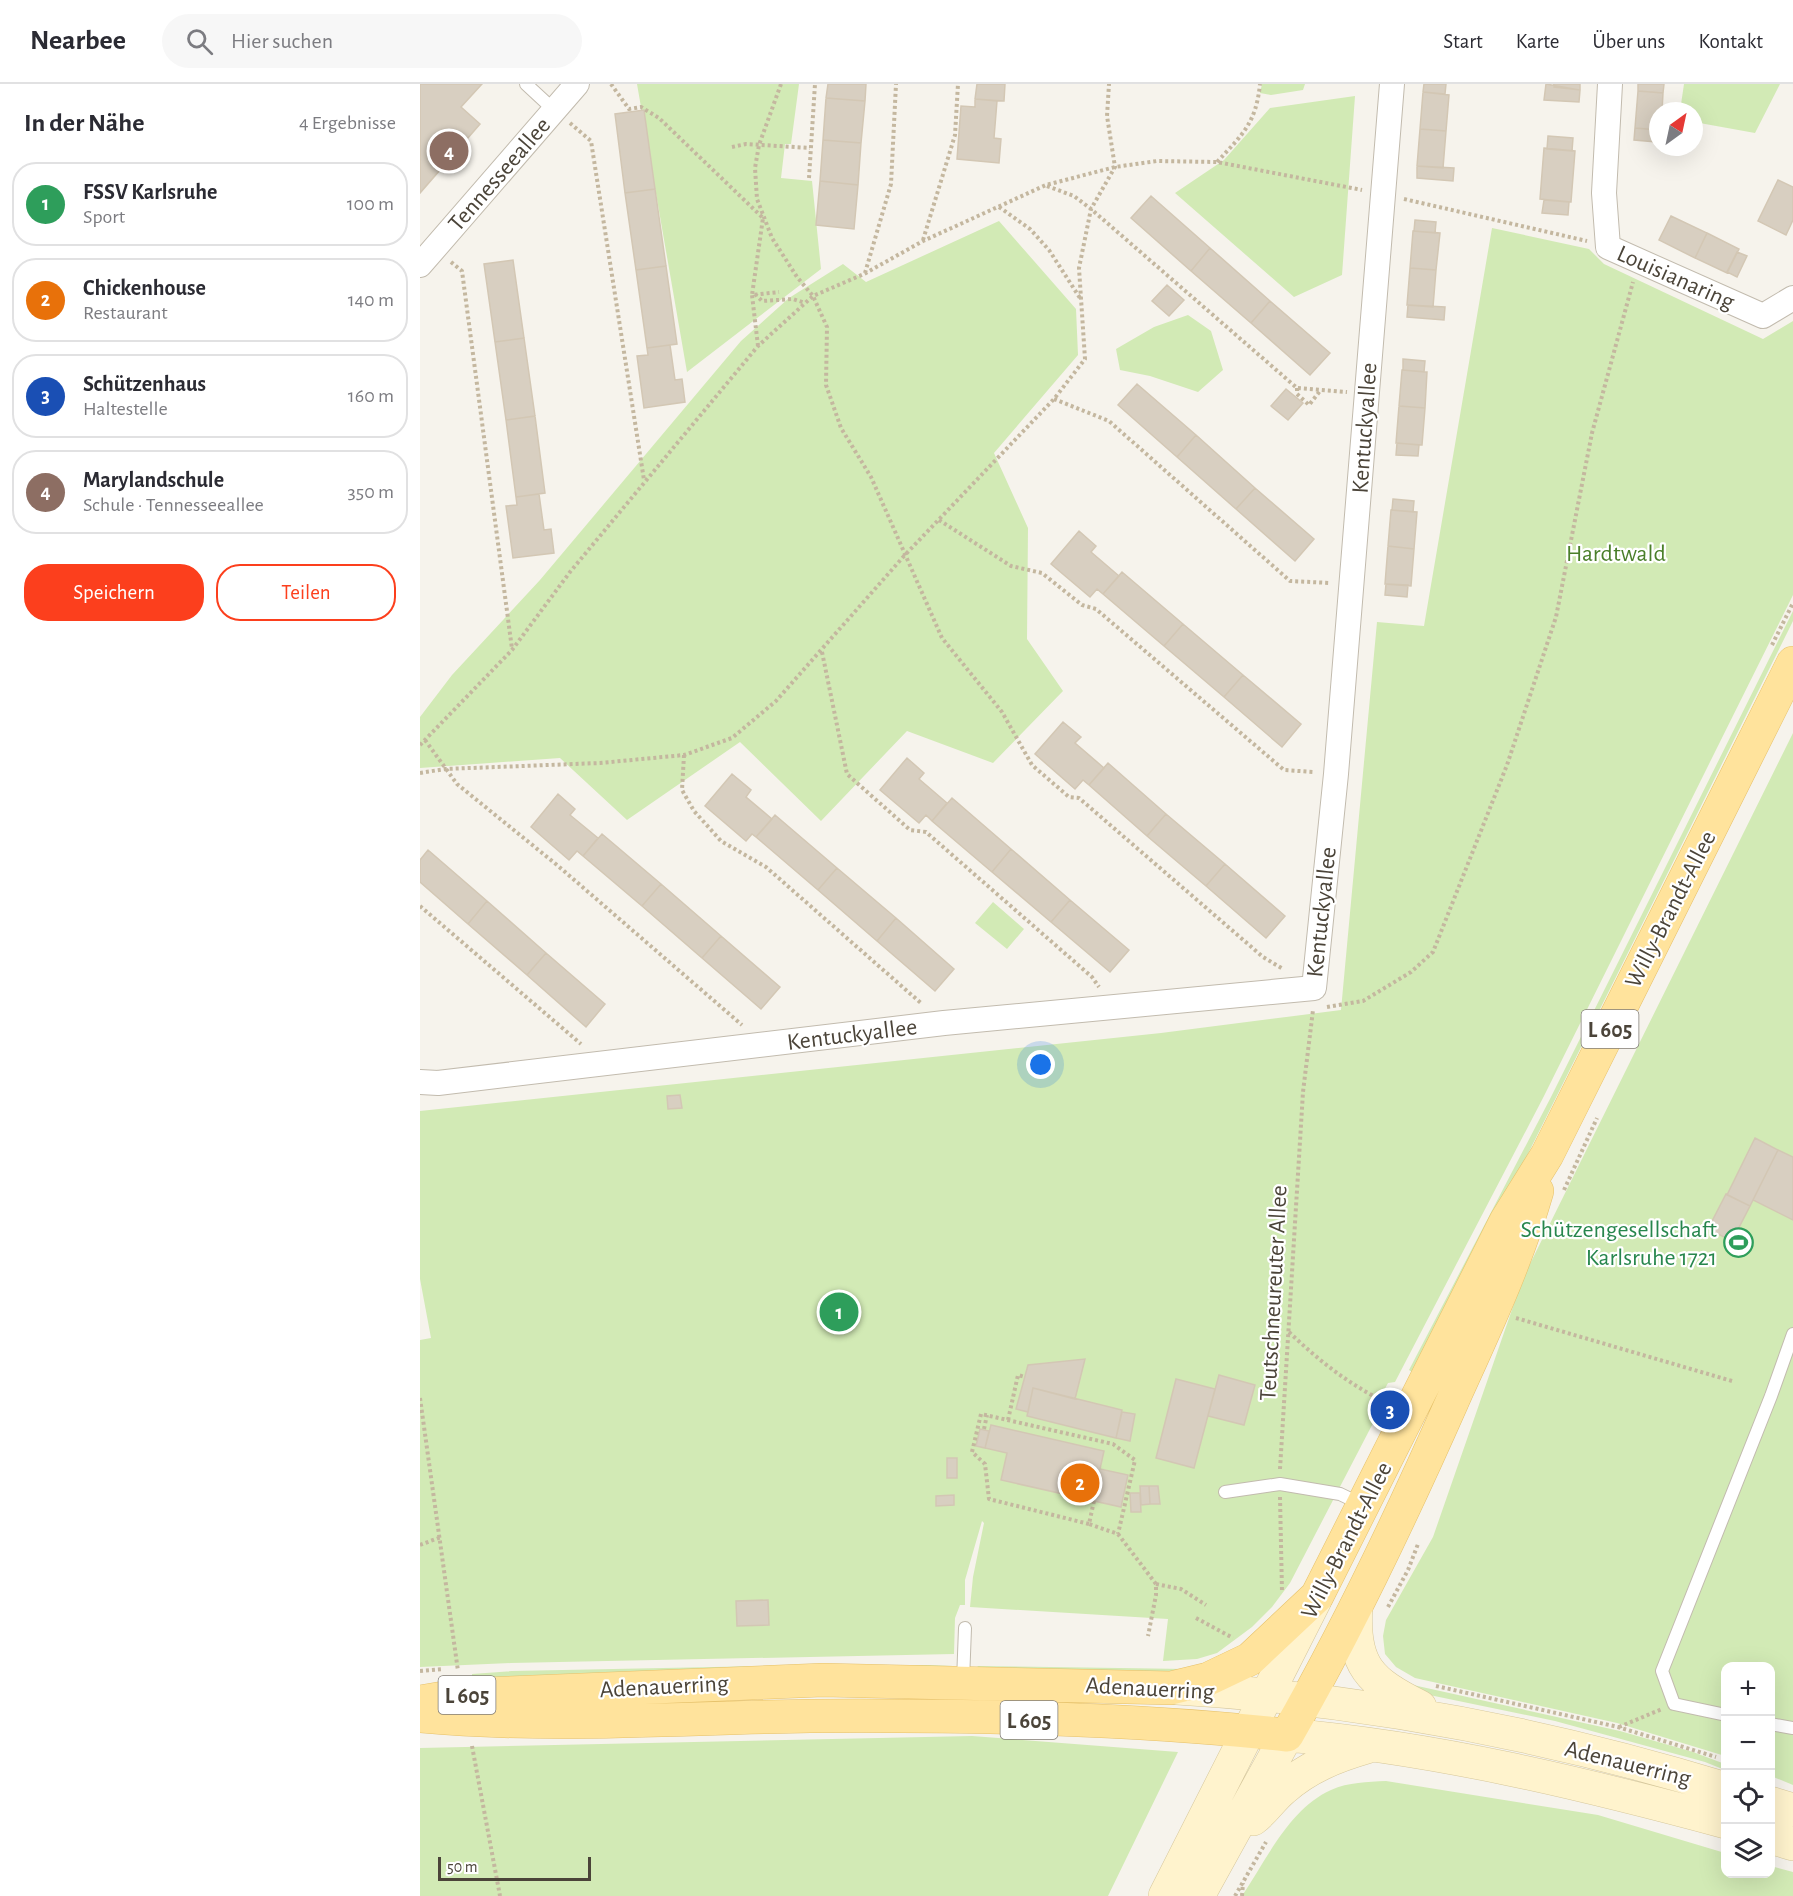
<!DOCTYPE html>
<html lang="de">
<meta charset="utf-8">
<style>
body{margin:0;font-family:"Alegreya Sans",sans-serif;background:#f7f7f7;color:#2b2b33}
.controls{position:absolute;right:18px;bottom:18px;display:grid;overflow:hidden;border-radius:12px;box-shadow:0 6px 24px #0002}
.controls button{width:54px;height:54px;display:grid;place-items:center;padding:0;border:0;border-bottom:2px solid #e1e1e2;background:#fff;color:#2b2b33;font:30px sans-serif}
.compass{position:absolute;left:1229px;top:18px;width:54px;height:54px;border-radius:50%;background:#fff;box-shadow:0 6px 24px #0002;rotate:33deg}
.scale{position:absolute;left:18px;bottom:15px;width:153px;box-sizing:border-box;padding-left:6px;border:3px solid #4b4439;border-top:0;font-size:16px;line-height:21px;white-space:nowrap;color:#4b4439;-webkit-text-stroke:4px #fff;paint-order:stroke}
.you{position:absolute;left:621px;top:981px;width:21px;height:21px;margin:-15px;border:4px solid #fff;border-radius:50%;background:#1a73e8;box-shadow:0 0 0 9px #1a73e833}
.badge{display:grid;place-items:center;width:39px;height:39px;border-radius:50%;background:#fc3f1d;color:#fff;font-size:20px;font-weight:700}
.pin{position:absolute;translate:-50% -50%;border:3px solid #fff;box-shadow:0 2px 6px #0006}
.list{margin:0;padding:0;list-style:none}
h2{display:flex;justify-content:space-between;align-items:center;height:78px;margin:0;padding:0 24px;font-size:26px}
h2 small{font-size:20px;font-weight:400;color:#7c7c81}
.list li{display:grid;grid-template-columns:39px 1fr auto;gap:18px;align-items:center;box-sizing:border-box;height:84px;margin:0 12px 12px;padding:0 12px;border:2px solid #e1e1e2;border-radius:24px}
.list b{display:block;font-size:22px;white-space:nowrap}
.list p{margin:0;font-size:20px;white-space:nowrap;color:#7c7c81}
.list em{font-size:20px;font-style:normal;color:#7c7c81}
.actions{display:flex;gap:12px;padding:18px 24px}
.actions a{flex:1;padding:14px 0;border:2px solid #fc3f1d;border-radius:24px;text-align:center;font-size:21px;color:#fc3f1d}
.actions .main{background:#fc3f1d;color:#fff}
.icon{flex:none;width:33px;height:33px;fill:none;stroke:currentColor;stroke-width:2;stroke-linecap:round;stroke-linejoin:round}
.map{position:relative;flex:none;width:1373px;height:1812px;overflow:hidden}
header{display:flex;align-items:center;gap:36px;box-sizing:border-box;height:84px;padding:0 30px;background:#fff;border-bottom:2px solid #e1e1e2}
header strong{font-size:28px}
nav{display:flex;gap:33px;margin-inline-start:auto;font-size:21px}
.search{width:420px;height:54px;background:#f7f7f7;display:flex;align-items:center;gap:15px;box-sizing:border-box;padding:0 21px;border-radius:33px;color:#7c7c81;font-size:22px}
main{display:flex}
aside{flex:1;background:#fff}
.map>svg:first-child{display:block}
</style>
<header>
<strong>Nearbee</strong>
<div class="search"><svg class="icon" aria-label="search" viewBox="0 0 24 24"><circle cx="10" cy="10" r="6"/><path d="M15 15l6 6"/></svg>Hier suchen</div>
<nav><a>Start</a><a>Karte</a><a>Über uns</a><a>Kontakt</a></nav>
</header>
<main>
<aside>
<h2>In der Nähe<small>4 Ergebnisse</small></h2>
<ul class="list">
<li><span class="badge" style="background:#2e9e5b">1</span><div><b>FSSV Karlsruhe</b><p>Sport</p></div><em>100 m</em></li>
<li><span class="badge" style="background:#e8710a">2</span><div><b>Chickenhouse</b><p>Restaurant</p></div><em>140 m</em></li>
<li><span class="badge" style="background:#1a4fb4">3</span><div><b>Schützenhaus</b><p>Haltestelle</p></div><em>160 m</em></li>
<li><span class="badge" style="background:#8d6e63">4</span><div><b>Marylandschule</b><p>Schule · Tennesseeallee</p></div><em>350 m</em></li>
</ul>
<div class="actions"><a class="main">Speichern</a><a>Teilen</a></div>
</aside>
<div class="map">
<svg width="1373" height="1812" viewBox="0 0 1373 1812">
<rect width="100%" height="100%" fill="#f6f3ec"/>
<path fill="#d2eab5" d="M217,0H379L371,60H365L361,94L392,97L401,185L267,288Z
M842,0H885L883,6L851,11L840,9Z
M1264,0H1360L1335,49L1274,38V27H1260Z
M935,12L922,191L874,213L755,109L804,76L850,24Z
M579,137L656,225L658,271L574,369L608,444L607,555L643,607L573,679L487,647L401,737L320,658L207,736L140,674L0,684V633L32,591L120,496L321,257L369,214L423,180L446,198Z
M1072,144L1169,165L1184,180L1343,255L1373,237V511L1124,1012L975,1298L968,1299L961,1312L964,1318L870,1499L852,1523L832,1543L797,1569L777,1575L743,1577L748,1535L550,1523L553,1493L564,1439L562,1437L545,1496V1521H540L535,1534L534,1570L91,1579L0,1583V1256L11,1254L0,1195V1027L741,949L921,926L957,538L1004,542Z
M768,231L791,247L803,286L778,308L730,292L700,286L696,265L734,243Z
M1373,527V537L1087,1112L992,1288L989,1286L1131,1013Z
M1373,649V1701L1351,1692L1350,1582H1306L1305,1672L1197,1639L995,1594L976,1583L965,1570L963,1552L966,1536L1013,1453L1103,1194Z
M573,818L604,845L587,865L555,839Z
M390,1581H533L52,1600V1590L92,1587Z
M557,1582L767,1585L780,1588L561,1585Z
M993,1601L1200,1647L1273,1668L1305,1680V1686L1285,1678L1135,1637L995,1608Z
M552,1652L758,1668L688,1812H0V1664Z
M966,1697L1178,1731L1305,1769L1306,1790H1350L1351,1782L1373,1788V1812H822C846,1776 870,1724 911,1706C929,1698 947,1698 966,1697Z"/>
<path fill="#d8cfc1" stroke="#d3c7b4" stroke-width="1.5" d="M0,0H62L41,23L60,40L0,109Z
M408,0H446L445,17L406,14Z
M557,0H585L584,17L555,15Z
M1004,0H1026L1025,10L1003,8Z
M1126,0L1160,6L1159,18L1124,16Z
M1160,0V6L1134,3V0Z
M1218,0H1244L1243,9L1218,7Z
M1218,7L1243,9L1242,27H1238V46L1215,44Z
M1003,8L1029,11L1026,47L1000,45Z
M406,14L445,17L441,59L403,56Z
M555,15L577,17L574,54L581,55L579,79L537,75L541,22L555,23Z
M224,26L235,105L205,109L195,30Z
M1215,44L1238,46L1236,58L1214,56Z
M1000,45L1026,47L1023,84L997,82Z
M1128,52L1153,54L1152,67L1127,65Z
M403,56L441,59L438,101L400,97Z
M1124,64L1155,67L1151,118L1120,115Z
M997,82L1034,84L1033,97L997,94Z
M1358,96L1373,103V136L1366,151L1338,137Z
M400,97L438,101L434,145L396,141Z
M235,105L246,182L216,186L205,109Z
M731,112L790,164L771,187L711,134Z
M1124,116L1149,118L1148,131L1122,129Z
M1251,132L1287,149L1275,174L1239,156Z
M995,136L1016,138L1015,149L994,147Z
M993,147L1020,149L1016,186L990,184Z
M1287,149L1319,165L1307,189L1275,174Z
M790,164L850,217L831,239L771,187Z
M1317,168L1327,172L1317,193L1307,188Z
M93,176L104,254L75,258L64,180Z
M246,182L257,260L227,264L216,186Z
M990,184L1016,186L1013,223L987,221Z
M747,201L764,216L749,232L732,217Z
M850,217L910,269L890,291L831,239Z
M988,221L1025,223L1024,236L987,233Z
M104,254L115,332L86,336L75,258Z
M250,261L255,296L262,295L265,318L224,324L217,272L228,271L227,264Z
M983,275L1005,277L1004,288L983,286Z
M982,286L1007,288L1005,324L979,322Z
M717,300L776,351L757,373L698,321Z
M866,305L883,319L868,336L851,322Z
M979,322L1005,324L1002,361L976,359Z
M115,332L125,409L96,413L86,336Z
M776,351L835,404L816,425L757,373Z
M977,359L999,361L998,372L976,371Z
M835,404L894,455L875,477L816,425Z
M119,410L124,446L131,445L134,469L93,474L86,422L97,421L96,413Z
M973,415L994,417L993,428L972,426Z
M971,426L997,428L994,465L968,462Z
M659,447L676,462L671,468L699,492L683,510L677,505L670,513L631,480Z
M968,462L994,465L991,502L965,500Z
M702,488L763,540L744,562L683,510Z
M966,500L988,501L987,513L965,511Z
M763,540L823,591L804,613L744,562Z
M823,591L881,640L862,663L804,613Z
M643,638L661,653L655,659L684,684L669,701L663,696L655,705L615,670Z
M487,674L504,689L499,695L527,719L512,737L506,731L499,739L460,706Z
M688,679L746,730L727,752L669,701Z
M312,690L331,706L326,713L352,735L336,753L332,750L326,757L285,722Z
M138,710L155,725L150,731L178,754L163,772L157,767L149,776L111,743Z
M532,714L591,765L572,788L512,737Z
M746,730L805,780L786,802L727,752Z
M355,731L417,784L398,806L336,753Z
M182,750L241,800L222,822L163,772Z
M591,765L650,816L631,838L572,788Z
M8,766L67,817L48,840L0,798V776Z
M805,780L865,832L846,854L786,802Z
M417,784L476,834L457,857L398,806Z
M241,800L301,852L282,874L222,822Z
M650,816L709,866L690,888L631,838Z
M67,817L126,869L107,891L48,840Z
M476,834L534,885L515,907L457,857Z
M301,852L360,903L341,925L282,874Z
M126,869L185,920L166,943L107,891Z
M260,1011L262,1024L248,1025L247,1012Z
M1335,1054L1358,1066L1330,1122L1307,1111Z
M1358,1066L1373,1073V1136L1333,1116Z
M1306,1110L1330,1122L1312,1157L1288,1145Z
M665,1275L655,1315L613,1304L608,1328L596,1325L608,1281Z
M799,1291L835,1301L824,1341L788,1332Z
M756,1295L795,1305L774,1384L736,1374Z
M613,1304L702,1326L696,1354L607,1332Z
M702,1328L715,1330L710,1357L696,1354Z
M571,1341L684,1367L680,1385L708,1391L701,1423L581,1396L587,1369L565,1364Z
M560,1345L569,1347L565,1364L556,1362Z
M527,1374H537V1394H527Z
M720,1402H729L730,1420L721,1421Z
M729,1402H738L740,1420H730Z
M710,1409H720L721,1428H711Z
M534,1411V1421L516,1422V1412Z
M348,1516L349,1541L317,1542L316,1517Z"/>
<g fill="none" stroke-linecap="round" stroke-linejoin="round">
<defs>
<path id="lane" d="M106,0L134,26
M805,1408L860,1400L920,1410L941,1420
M543,1597L545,1544
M1306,1631L1254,1620L1242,1587L1351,1312L1373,1250
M1350,1640L1373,1644"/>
<path id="street" d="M1190,0L1184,109L1188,163L1343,232L1373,214
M0,181L157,0
M0,998L18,999L524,939L894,904L916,690L972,0"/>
<path id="secondary" d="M936,1523C932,1582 950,1598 1000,1623
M757,1604C943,1615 1127,1650 1306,1705
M1350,1719L1373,1726
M833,1735C845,1726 852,1714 863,1705C888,1683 916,1672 947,1663
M1350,1753L1373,1760
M745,1812L895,1516
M778,1812L867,1651C1016,1664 1161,1699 1306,1738"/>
<path id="primary" d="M0,1618L41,1611L403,1596L751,1604L788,1595L830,1575L897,1512L1086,1137L1127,1071L1373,579
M0,1632C130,1644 260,1634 390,1632C549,1631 709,1634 867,1651C929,1543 982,1431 1032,1318C1063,1249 1096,1180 1117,1107"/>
</defs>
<use href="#lane" stroke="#c2bbae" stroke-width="14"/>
<use href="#street" stroke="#c2bbae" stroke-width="26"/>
<use href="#secondary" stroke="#d6c79b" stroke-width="34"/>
<use href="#primary" stroke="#e6c16a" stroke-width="34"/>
<path stroke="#c4b79f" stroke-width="4" stroke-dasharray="3 3" stroke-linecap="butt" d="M191,0L209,25L221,23L239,34L343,134L332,211
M361,0L339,61L335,84L337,115L352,154L377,193L393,212L407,243L406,301L421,344L451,393L522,554L582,628L612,681L649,713L659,714L843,873L863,885
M150,39L171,57L224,396
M312,63L326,60L390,64
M797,78C823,50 836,39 840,0
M389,94L395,0
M627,102L654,112L671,125L877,304L927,308
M984,115L1167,157
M579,123L610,145L629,166L660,214
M503,156L535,51L538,0
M31,178L42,187L92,565
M445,189L471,100L476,0
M335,210L342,217L373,215L385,219
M338,262L332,211L359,208
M877,304V310L889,321L900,307
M634,315L689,337L870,497L910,499
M519,436L591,482L622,489L662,521L676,525L864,686L894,688
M1352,561L1373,519
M402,568L427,690L490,746L506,748L672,893L679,903
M5,656L37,700L137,781L322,941
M0,661L92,566L150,488L338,262L393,212L444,190L503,157L626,101L695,83L737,77L797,78L942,106
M264,671L262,706L274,727L301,757L346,783L502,920
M0,689L25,685L180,679L264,671L312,654L356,617L484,472L634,315L665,275L659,184L671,125L695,83L687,32L689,0
M0,822L161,960
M907,923L943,917L991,888L1013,868L1087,681L1136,533L1172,349L1213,198
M1144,1106L1177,1034
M1096,1234L1312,1297
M869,1248C899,1277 930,1301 967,1319
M0,1314L38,1587
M588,1336L598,1291L605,1293
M564,1345L567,1331
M860,1385L883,1008L893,926
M860,1413L862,1508
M674,1417L669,1440L698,1450L736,1500V1511L728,1552
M669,1440L569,1415L565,1380L552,1368L561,1330L693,1360L715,1376L698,1450
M0,1461L21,1453
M736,1500L761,1505L786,1521
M968,1523L988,1486L998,1460
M776,1534L813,1554
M0,1587L23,1585
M1016,1602L1198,1643L1296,1673
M1199,1643L1242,1625
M52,1662L80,1812
M815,1812L846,1758
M822,1812L823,1799"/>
<use href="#lane" stroke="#fff" stroke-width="12"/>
<use href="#street" stroke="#fff" stroke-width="24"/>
<use href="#secondary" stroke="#fff3cd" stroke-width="33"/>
<use href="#primary" stroke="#ffe39c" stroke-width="33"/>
</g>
<defs>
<symbol id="stadium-ring" viewBox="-11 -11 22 22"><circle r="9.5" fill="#fff" stroke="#2e9e5b" stroke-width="1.5"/><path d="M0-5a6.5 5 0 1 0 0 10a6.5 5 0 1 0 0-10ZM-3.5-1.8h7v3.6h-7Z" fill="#2e9e5b"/></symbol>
</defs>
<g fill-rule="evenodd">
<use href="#stadium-ring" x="1302" y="1142" width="33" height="33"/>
</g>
<g text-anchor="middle" stroke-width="4.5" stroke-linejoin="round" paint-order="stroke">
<g fill="#fff" stroke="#817c74" stroke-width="1.5">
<rect x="1161.5" y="926" width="57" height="38" rx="4.5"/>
<rect x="18.5" y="1592" width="57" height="38" rx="4.5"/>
<rect x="580.5" y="1617" width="57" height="38" rx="4.5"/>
</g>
<g font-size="22" font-weight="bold" fill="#4b4439">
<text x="1190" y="953">L 605</text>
<text x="47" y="1619">L 605</text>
<text x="609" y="1644">L 605</text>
</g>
<g font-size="24" fill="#4b4439" stroke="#fff">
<text transform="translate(79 90) rotate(-49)" y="8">Tennesseeallee</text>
<text transform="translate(1256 193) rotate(24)" y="8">Louisianaring</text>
<text transform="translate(944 344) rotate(-86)" y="8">Kentuckyallee</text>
<text transform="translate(1250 825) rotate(-63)" y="8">Willy-Brandt-Allee</text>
<text transform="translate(901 828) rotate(-84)" y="8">Kentuckyallee</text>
<text transform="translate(432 950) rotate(-7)" y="8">Kentuckyallee</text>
<text transform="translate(853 1209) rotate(-87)" y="8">Teutschneureuter Allee</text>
<text transform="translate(926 1456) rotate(-63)" y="8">Willy-Brandt-Allee</text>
<text transform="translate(244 1602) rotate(-3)" y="8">Adenauerring</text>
<text transform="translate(730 1604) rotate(3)" y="8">Adenauerring</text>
<text transform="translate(1208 1679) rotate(14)" y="8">Adenauerring</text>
</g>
<g font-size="24" fill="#4a7f2a" stroke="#fff">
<text x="1196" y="477">Hardtwald</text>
</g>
<g font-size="24" fill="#27864d" stroke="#fff" text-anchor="end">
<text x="1297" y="1153">Schützengesellschaft<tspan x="1297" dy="28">Karlsruhe 1721</tspan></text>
</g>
</g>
</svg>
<div class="controls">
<button>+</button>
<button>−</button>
<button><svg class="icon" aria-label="locate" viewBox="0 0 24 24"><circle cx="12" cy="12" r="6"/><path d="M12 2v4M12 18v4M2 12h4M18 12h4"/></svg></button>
<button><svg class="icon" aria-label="layers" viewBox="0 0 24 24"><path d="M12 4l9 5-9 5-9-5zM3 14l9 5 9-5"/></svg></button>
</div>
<svg class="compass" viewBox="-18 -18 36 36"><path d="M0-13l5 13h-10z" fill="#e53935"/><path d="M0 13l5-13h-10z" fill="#7c7c81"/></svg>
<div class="scale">50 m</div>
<div class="you"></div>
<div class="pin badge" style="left:419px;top:1228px;background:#2e9e5b">1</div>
<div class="pin badge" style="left:660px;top:1399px;background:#e8710a">2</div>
<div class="pin badge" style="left:970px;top:1326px;background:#1a4fb4">3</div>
<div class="pin badge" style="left:29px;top:67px;background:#8d6e63">4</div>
</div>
</main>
